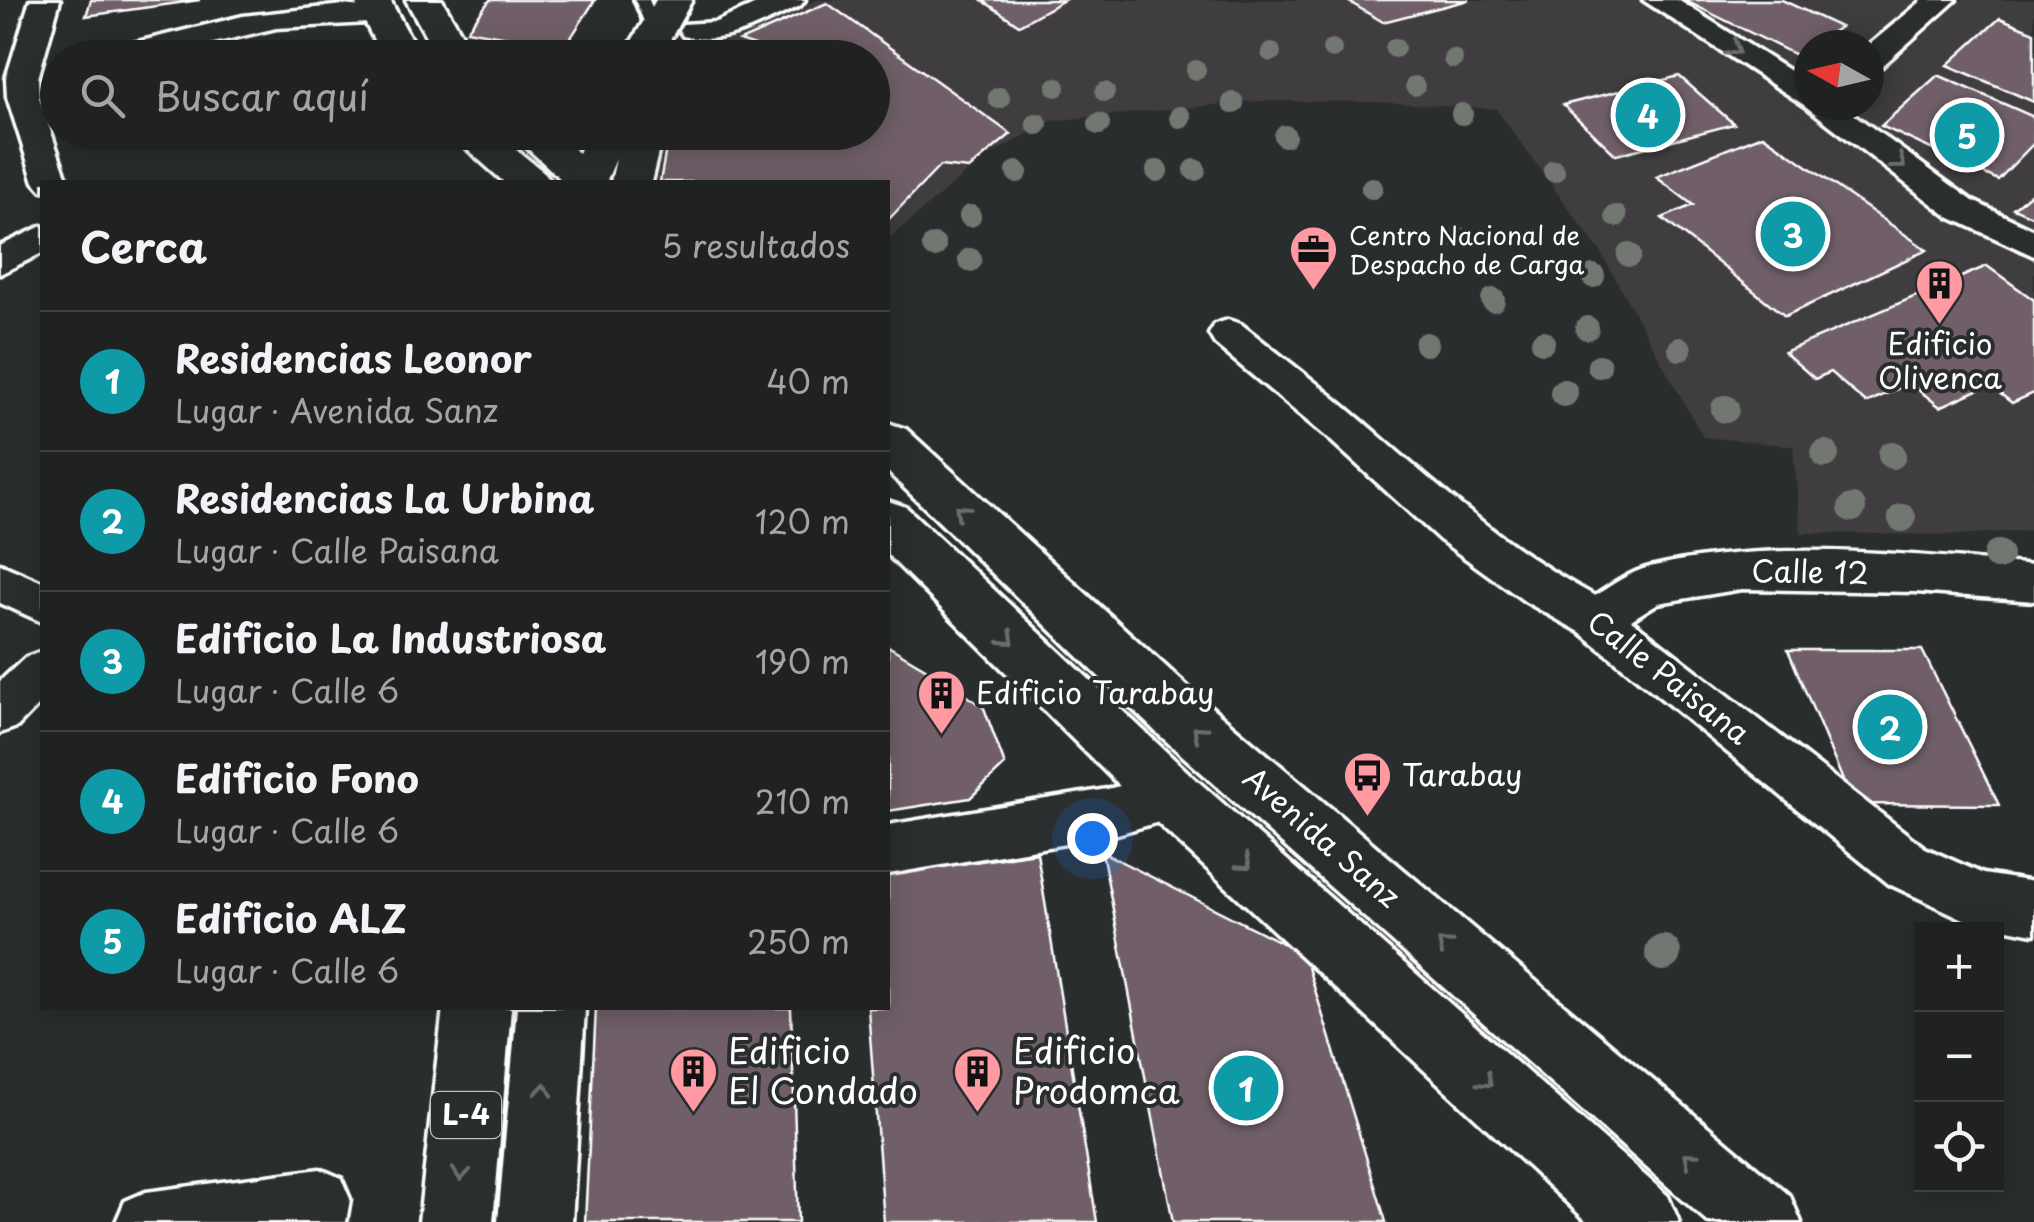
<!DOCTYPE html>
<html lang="es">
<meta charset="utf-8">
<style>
body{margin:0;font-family:"Playpen Sans",sans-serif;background:#282a2a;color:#f1f3f6}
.controls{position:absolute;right:30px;bottom:30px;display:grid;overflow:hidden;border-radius:0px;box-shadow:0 5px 25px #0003}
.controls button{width:90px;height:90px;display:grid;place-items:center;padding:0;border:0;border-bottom:2px solid #3d3f40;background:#202222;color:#f1f3f6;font:50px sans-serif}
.compass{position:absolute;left:1794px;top:30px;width:90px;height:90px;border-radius:50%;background:#202222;box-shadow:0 5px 25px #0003;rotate:278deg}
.you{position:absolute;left:1092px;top:838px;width:35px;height:35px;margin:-25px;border:8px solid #fff;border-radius:50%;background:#1a73e8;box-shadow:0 0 0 15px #1a73e833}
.badge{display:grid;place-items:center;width:65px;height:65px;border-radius:50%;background:#db2777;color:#fff;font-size:32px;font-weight:700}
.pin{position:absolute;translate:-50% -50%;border:5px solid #fff;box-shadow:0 2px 10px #0006}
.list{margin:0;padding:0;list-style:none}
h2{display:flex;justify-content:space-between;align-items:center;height:130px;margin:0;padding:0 40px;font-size:42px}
h2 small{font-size:32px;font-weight:400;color:#a2a4a5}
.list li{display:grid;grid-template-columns:65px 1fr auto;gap:30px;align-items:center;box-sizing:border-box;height:140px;padding:0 40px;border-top:2px solid #3d3f40}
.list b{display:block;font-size:38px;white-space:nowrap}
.list p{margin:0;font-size:32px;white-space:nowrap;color:#a2a4a5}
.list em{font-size:32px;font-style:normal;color:#a2a4a5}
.icon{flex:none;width:55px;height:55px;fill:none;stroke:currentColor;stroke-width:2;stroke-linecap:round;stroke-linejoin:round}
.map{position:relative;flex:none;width:2034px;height:1222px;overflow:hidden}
.search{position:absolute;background:#202222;box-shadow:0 5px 25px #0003;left:40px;top:40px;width:850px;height:110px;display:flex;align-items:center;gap:25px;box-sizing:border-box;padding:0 35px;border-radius:55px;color:#a2a4a5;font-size:38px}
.panel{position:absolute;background:#202222;box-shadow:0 5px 25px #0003;left:40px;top:180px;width:850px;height:830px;border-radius:0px}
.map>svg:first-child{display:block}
</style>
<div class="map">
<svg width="2034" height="1222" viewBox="0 0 2034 1222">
<rect width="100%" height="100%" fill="#2a2d2e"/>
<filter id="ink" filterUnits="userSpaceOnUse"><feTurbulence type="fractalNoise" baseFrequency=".01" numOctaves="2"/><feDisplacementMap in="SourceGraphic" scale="20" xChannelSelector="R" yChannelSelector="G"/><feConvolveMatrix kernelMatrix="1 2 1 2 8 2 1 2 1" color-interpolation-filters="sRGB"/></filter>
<g filter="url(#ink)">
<path fill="#3f3c3f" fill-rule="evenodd" d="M817,0H2034V530L1959,535L1801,533L1793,446L1703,437L1600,251L1496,109L1376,102L1255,101L1051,121L984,158L892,236H888V182H654L663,133L872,132V58L702,57L729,39ZM1809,45H1869V105H1809Z"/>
<path fill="#6f5e67" stroke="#fff" stroke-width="2.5" d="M91,0H200L86,16Z
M490,0H595L565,47L467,30Z
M982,0H1064L1019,25Z
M1346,0H1469L1383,22Z
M1684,0H1782L1840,27L1798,56Z
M827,3L1011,134L969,169L940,166L888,220V182H660L669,132H872V58H792L740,41Z
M2000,18L2034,32V102L1948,65Z
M1938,75L2034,117V143L1998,180L1881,126Z
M1679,76L1734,124L1616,155L1563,105Z
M1763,135L1927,250L1785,316L1662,218L1693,205L1656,177Z
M2034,191V217L2013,208Z
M1987,266L2034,300V393L2012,403L1989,385L1940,407L1910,383L1866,403L1830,372L1815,379L1784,352Z
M888,646L944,679L984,708L1005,765L970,798L888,811Z
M1788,650H1922L1999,805L1853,804Z
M1102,852L1304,954L1386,1222H1173Z
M1037,853L1097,1222H884L868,1008H888V874Z
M596,1008H791L798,1222H585Z"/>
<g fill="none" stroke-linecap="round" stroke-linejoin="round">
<defs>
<path id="service" d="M635,0H649L663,33L660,36H650Z"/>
<path id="minor" d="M30,0H60L38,78L39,97L68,182H42V191L34,182L7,97L6,78Z
M765,0H805L800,6C762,23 726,47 683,36L679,30L683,24L716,22Z
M1643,0H1678L1809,83V105H1841L1973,201L2034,230V256L1949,217L1804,105Z
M1923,0H1956L1880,68L1869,70V45Z
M343,5L387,10L391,16L387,22L276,28L150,58H97L101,51L243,16Z
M42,226V253L0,274V246Z
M1228,320L1241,324C1281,356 1323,387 1362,421C1436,485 1507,549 1595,596C1612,585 1630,572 1650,567C1770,538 1911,555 2034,565V601L1916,592L1742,589L1658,603L1631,620L1925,848L1983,874L2034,882V934L1968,921L1889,884L1580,632L1526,602L1440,540L1329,439L1215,344L1209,334L1215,324Z
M0,564L42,582V622L0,603Z
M42,651V701L17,727L0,733V681L26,657Z
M1172,774L1190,781L1197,797L1190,813L1107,837L888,874V825L1107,789Z
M320,1169L341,1178L350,1199L346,1222H116L125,1201L146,1192Z"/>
<path id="tertiary" d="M354,0H390L421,58H383Z
M406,0H442L476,58H438Z
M448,132H494L545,173L551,182H504Z
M510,132H555L610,182H564Z
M888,423L906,429L1198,696L1790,1196L1801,1222H1708L1156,732L888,472Z
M888,501L906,507L1193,777L1668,1196L1679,1222H1588L1151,817L888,555Z"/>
<path id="primary" d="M656,0H692L660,58H622Z
M587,132H663L651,182H611L616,159L606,182H566Z
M443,1008H511L493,1222H419Z
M517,1008H585L572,1222H498Z"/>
</defs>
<use href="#service" stroke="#fff" stroke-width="8"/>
<use href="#minor" stroke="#fff" stroke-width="7"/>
<use href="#tertiary" stroke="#fff" stroke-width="7"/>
<use href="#primary" stroke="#fff" stroke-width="7"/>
<use href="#service" fill="#2a2d2e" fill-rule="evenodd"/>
<use href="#minor" fill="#2a2d2e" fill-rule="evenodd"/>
<use href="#tertiary" fill="#2a2d2e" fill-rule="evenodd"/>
<use href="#primary" fill="#2a2d2e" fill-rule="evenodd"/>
</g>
<g fill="#737771">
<circle cx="1395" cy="48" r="10"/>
<circle cx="1332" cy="49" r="10"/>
<circle cx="1271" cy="52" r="10"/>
<circle cx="1453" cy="59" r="10"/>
<circle cx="1196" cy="70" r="10"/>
<circle cx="1415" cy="86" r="10"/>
<circle cx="1056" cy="87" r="10"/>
<circle cx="1105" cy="92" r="10"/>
<circle cx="999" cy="98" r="11"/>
<circle cx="1233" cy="103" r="11"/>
<circle cx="1462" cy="114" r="11"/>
<circle cx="1180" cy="117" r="11"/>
<circle cx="1037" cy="124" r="11"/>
<circle cx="1099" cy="124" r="11"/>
<circle cx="1285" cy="136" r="11"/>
<circle cx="1195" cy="170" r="11"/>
<circle cx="1157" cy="171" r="11"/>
<circle cx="1554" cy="171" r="11"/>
<circle cx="1017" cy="172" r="11"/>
<circle cx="1372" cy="188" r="11"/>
<circle cx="970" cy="216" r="11"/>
<circle cx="1616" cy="216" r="11"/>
<circle cx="1458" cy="238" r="11"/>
<circle cx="934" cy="246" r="12"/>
<circle cx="1629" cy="255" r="12"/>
<circle cx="970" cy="260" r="12"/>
<circle cx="1593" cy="276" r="12"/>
<circle cx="1493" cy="300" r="12"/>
<circle cx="1587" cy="328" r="12"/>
<circle cx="1543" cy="342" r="12"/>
<circle cx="1426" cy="344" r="12"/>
<circle cx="1680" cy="349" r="12"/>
<circle cx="1599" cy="366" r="12"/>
<circle cx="1564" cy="393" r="14"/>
<circle cx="1725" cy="409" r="14"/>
<circle cx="1825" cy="454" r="14"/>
<circle cx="1892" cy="455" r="14"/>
<circle cx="1852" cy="508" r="14"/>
<circle cx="1902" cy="518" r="14"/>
<circle cx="1998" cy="555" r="15"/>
<circle cx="1663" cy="953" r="18"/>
</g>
<defs><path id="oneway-chevron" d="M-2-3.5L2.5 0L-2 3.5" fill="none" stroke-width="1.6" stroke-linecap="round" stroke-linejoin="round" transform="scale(2.5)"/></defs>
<g stroke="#6a6c6d">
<use href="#oneway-chevron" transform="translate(1734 49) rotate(33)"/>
<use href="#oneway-chevron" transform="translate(1899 163) rotate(37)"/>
<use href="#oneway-chevron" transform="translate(961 511) rotate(-137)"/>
<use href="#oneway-chevron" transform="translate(1008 639) rotate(44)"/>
<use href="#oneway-chevron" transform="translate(1199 732) rotate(-139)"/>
<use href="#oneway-chevron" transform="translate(1245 863) rotate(42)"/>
<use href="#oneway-chevron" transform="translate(1444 945) rotate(-139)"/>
<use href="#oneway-chevron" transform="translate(1486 1081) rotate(42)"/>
<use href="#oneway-chevron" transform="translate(544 1090) rotate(-85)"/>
<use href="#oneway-chevron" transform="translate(1690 1158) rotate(-139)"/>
<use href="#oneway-chevron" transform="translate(461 1174) rotate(95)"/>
</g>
</g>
<defs>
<symbol id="office-pin" viewBox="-11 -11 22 30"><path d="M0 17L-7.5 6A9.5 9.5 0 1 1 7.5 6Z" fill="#ff9aa2" stroke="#2a2d2e"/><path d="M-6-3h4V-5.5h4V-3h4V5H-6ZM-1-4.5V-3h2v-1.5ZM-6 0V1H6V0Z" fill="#111"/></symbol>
<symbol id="building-pin" viewBox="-11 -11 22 30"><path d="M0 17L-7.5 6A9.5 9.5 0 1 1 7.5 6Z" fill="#ff9aa2" stroke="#2a2d2e"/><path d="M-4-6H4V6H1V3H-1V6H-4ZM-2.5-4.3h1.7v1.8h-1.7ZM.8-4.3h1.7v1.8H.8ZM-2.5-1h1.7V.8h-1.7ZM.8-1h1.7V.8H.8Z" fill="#111"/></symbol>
<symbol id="bus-pin" viewBox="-11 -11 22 30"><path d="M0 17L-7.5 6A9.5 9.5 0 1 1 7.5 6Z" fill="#ff9aa2" stroke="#2a2d2e"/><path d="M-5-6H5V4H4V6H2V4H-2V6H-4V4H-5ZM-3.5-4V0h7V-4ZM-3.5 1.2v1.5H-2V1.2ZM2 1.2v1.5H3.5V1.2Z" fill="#111"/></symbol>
</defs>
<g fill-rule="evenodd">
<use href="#office-pin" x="1286" y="222" width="55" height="75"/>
<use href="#building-pin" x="1912" y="256" width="55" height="75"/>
<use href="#building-pin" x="914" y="666" width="55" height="75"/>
<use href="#bus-pin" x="1340" y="748" width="55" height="75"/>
<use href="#building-pin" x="666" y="1044" width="55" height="75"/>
<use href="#building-pin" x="950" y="1044" width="55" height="75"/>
</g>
<g text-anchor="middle" stroke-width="8" stroke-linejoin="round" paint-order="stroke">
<g font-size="25" fill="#fff" stroke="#2a2d2e" text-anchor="start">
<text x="1349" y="245">Centro Nacional de<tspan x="1349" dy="29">Despacho de Carga</tspan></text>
</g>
<rect fill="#2a2d2e" stroke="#bfc0c0" stroke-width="2.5" x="431" y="1092" width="70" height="46" rx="8"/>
<g font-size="28" font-weight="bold" fill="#fff">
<text x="466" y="1125">L-4</text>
</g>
<g font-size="30" fill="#fff" stroke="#2a2d2e" text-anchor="start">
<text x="1940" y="355" text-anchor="middle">Edificio<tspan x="1940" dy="34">Olivenca</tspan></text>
<text x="976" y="704">Edificio Tarabay</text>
<text x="1402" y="786">Tarabay</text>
</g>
<g font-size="30" fill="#fff" stroke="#2a2d2e">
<text transform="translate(1810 573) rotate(1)" y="10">Calle 12</text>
<text transform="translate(1668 678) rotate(38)" y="10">Calle Paisana</text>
<text transform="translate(1321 838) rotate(41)" y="10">Avenida Sanz</text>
</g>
<g font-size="35" fill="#fff" stroke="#2a2d2e" text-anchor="start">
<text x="728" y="1064">Edificio<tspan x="728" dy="40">El Condado</tspan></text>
<text x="1013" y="1064">Edificio<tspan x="1013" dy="40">Prodomca</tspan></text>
</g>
</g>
</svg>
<div class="controls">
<button>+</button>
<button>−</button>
<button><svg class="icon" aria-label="locate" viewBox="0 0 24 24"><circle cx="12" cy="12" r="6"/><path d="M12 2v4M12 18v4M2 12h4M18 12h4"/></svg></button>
</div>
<svg class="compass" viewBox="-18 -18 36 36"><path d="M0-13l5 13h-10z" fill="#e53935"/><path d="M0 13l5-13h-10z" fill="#a2a4a5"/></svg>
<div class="you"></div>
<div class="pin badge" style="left:1246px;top:1088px;background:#0f9aa8">1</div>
<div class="pin badge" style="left:1890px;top:727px;background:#0f9aa8">2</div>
<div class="pin badge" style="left:1793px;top:234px;background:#0f9aa8">3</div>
<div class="pin badge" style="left:1648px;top:115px;background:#0f9aa8">4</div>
<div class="pin badge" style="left:1967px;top:135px;background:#0f9aa8">5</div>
<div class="search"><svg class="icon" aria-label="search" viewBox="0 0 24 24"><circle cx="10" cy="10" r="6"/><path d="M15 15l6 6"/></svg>Buscar aquí</div>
<section class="panel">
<h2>Cerca<small>5 resultados</small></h2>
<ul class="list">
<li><span class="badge" style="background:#0f9aa8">1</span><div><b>Residencias Leonor</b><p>Lugar · Avenida Sanz</p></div><em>40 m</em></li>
<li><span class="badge" style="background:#0f9aa8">2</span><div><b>Residencias La Urbina</b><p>Lugar · Calle Paisana</p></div><em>120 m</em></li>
<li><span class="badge" style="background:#0f9aa8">3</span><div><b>Edificio La Industriosa</b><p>Lugar · Calle 6</p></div><em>190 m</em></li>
<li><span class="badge" style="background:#0f9aa8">4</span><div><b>Edificio Fono</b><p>Lugar · Calle 6</p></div><em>210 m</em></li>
<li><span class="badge" style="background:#0f9aa8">5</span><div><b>Edificio ALZ</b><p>Lugar · Calle 6</p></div><em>250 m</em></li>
</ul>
</section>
</div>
